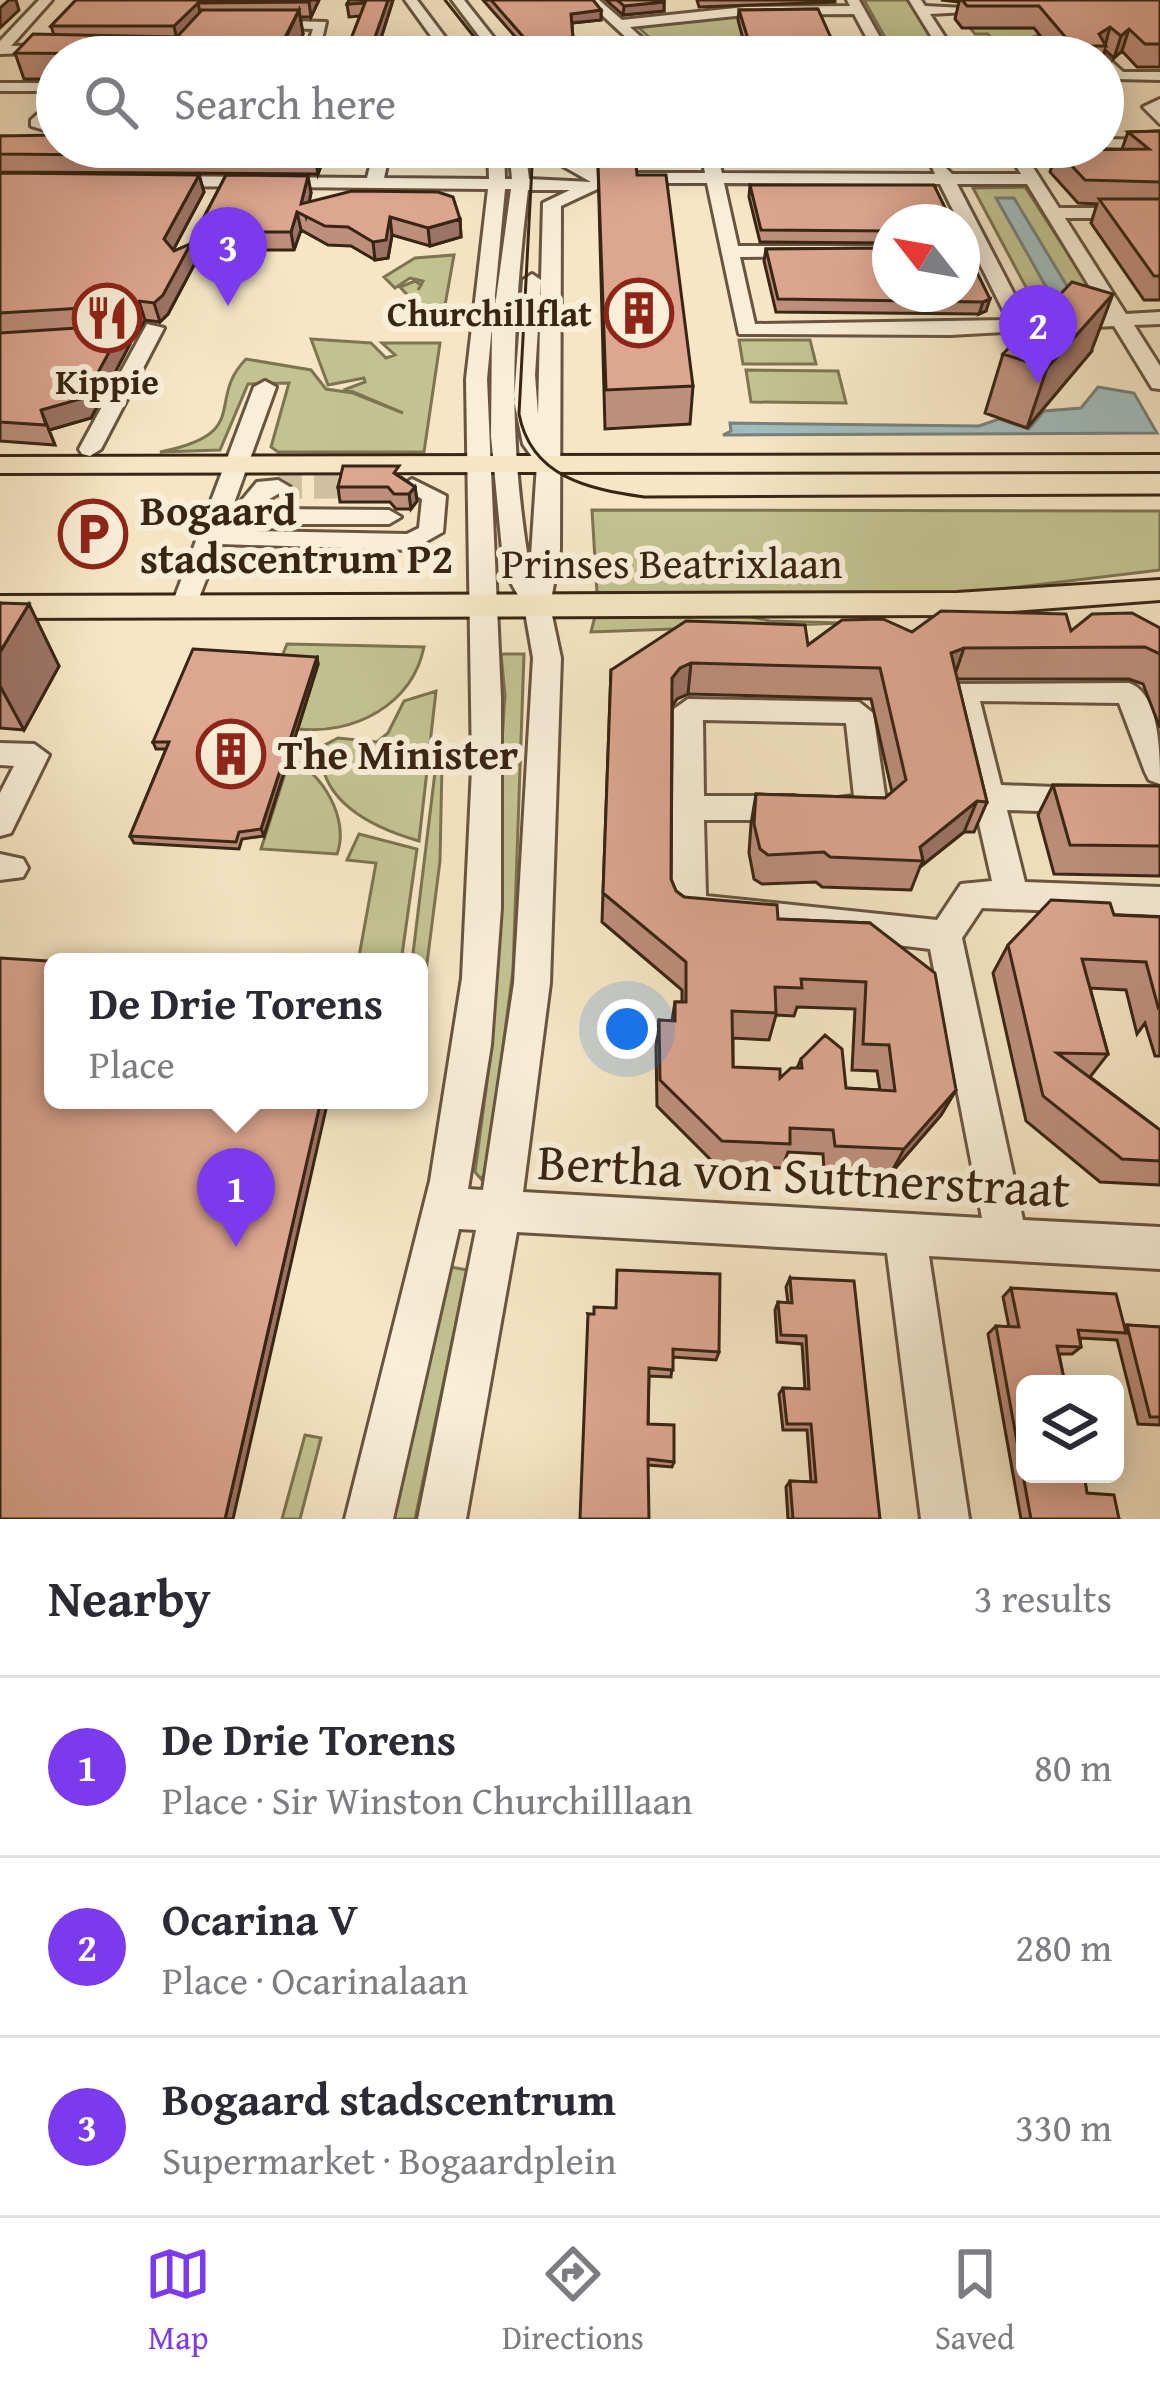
<!DOCTYPE html>
<meta charset="utf-8">
<style>
body{margin:0;font-family:"Gentium Book Plus",serif;background:#f2f2f3;color:#2b2b33}
.controls{position:absolute;right:36px;bottom:36px;display:grid;overflow:hidden;border-radius:18px;box-shadow:0 6px 30px #0003}
.controls button{width:108px;height:108px;display:grid;place-items:center;padding:0;border:0;border-bottom:3px solid #e1e1e2;background:#fff;color:#2b2b33;font:60px sans-serif}
.compass{position:absolute;left:872px;top:204px;width:108px;height:108px;border-radius:50%;background:#fff;box-shadow:0 6px 30px #0003;rotate:301deg}
.you{position:absolute;left:627px;top:1029px;width:42px;height:42px;margin:-30px;border:9px solid #fff;border-radius:50%;background:#1a73e8;box-shadow:0 0 0 18px #1a73e833}
.badge{display:grid;place-items:center;width:78px;height:78px;border-radius:50%;background:#7c3aed;color:#fff;font-size:39px;font-weight:700}
.pin{position:absolute;translate:-50% -99px;filter:drop-shadow(0 3px 6px #0008)}
.pin::after{content:'';position:absolute;top:63px;width:42px;height:36px;background:inherit;clip-path:polygon(0 0,100% 0,50% 100%)}
.popup{position:absolute;left:44px;top:953px;width:384px;height:156px;box-sizing:border-box;display:grid;place-content:center;border-radius:18px;background:#fff;filter:drop-shadow(0 3px 9px #0005);font-size:39px;white-space:nowrap;color:#7c7c81}
.popup b{font-size:45px;color:#2b2b33}
.popup::after{content:'';position:absolute;left:50%;top:100%;margin-left:-24px;border:24px solid transparent;border-top-color:#fff}
.list{margin:0;padding:0;list-style:none}
h2{display:flex;justify-content:space-between;align-items:center;height:156px;margin:0;padding:0 48px;font-size:51px}
h2 small{font-size:39px;font-weight:400;color:#7c7c81}
.list li{display:grid;grid-template-columns:78px 1fr auto;gap:36px;align-items:center;box-sizing:border-box;height:180px;padding:0 48px;border-top:3px solid #e1e1e2}
.list b{display:block;font-size:45px;white-space:nowrap}
.list p{margin:0;font-size:39px;white-space:nowrap;color:#7c7c81}
.list em{font-size:39px;font-style:normal;color:#7c7c81}
.icon{flex:none;width:66px;height:66px;fill:none;stroke:currentColor;stroke-width:2;stroke-linecap:round;stroke-linejoin:round}
.map{position:relative;flex:none;width:1160px;height:1519px;overflow:hidden}
.search{position:absolute;background:#fff;box-shadow:0 6px 30px #0003;left:36px;right:36px;top:36px;height:132px;display:flex;align-items:center;gap:30px;box-sizing:border-box;padding:0 42px;border-radius:66px;color:#7c7c81;font-size:45px}
.sheet{height:696px;background:#fff}
nav{display:flex;justify-content:space-around;align-items:center;box-sizing:border-box;height:168px;border-top:3px solid #e1e1e2;background:#fff;font-size:33px;color:#7c7c81}
nav a{display:grid;justify-items:center;gap:6px}
nav .on{color:#7c3aed}
.map>svg:first-child{display:block}
</style>
<div class="map">
<svg width="1160" height="1519" viewBox="0 0 1160 1519">
<rect width="100%" height="100%" fill="#f6e6c5"/>
<filter id="stains"><feTurbulence type="fractalNoise" baseFrequency=".00167" numOctaves="4"/><feColorMatrix values="0 0 0 0 .2 0 0 0 0 .09 0 0 0 0 .02 0 0 0 .5 -.17"/></filter>
<radialGradient id="worn" r=".72"><stop offset=".6" stop-color="#630" stop-opacity="0"/><stop offset="1" stop-color="#630" stop-opacity=".3"/></radialGradient>
<path fill="#c2c391" stroke="#7d7452" stroke-width="3" d="M864,0H909L942,57H896Z
M738,16L744,42L764,53H666L638,27Z
M970,28H1042L1047,35L1036,36L1053,57H1005L988,34H975Z
M1025,187L1093,292L1047,315L1037,308L973,188Z
M454,255L442,322L414,321V302L400,287L415,281L421,285L418,290L423,281L410,278L395,288L384,277L415,258Z
M311,339L371,343L386,358L395,355L382,343H440L424,452H278L271,447L289,383L248,384L220,450L160,452C254,433 205,401 246,359L311,370L326,389L353,393L403,413L346,389L365,382L364,378L328,385Z
M739,340H810L816,364H743Z
M746,370L838,371L846,403L751,402Z
M592,510L1160,511V570L968,593H597Z
M743,615L770,621L843,623L591,632L595,616Z
M287,644L424,647C412,705 354,735 298,729L318,665L280,661Z
M501,654H524L513,970L487,1170L481,1179L475,1172L492,1045L487,973L505,695Z
M436,691L419,841C374,828 318,803 321,747L338,738L377,742L388,733L404,701Z
M290,758C322,772 350,819 337,854L261,849Z
M436,764H442L440,861L419,1026V962H412Z
M359,834L417,849L401,962H358L376,863L347,860Z
M440,1265L467,1270L415,1519H382Z
M305,1435L321,1438L300,1519H282Z"/>
<path fill="#a1bdbf" stroke="#77807a" stroke-width="3" d="M996,198H1014L1076,301H1054Z
M1098,387L1134,393L1157,433L723,435L731,431L730,423L979,426L999,419L1029,429L1044,411L1081,408Z"/>
<g fill="none" stroke-linecap="round" stroke-linejoin="round">
<path stroke="#d0bfa1" stroke-width="24" stroke-dasharray="24 12" stroke-linecap="butt" d="M278,487L376,486"/>
<defs>
<path id="minor" d="M39,0H52L11,46L56,45L61,52L0,54V41Z
M405,0H417L460,57H446Z
M452,0H464L509,57H495Z
M586,0H599L622,20L745,7L850,6L847,0H859L891,57H877L854,14L745,15L630,27L654,49L690,57L645,55Z
M909,0H921L925,6L1004,10L930,14L958,57H944Z
M259,20L326,22L318,57H304L313,29L254,27Z
M1103,54L1123,72H1160V80L1114,79L1103,67V57H1097Z
M0,83H57V91H0Z
M57,97V110L46,121L57,124V134L31,126V120Z
M1160,99V124L1143,107Z
M1103,139L1160,140V150L1097,147H1103Z
M375,147H391L384,178L489,179L488,147H504L505,179H512L509,147H525L529,179L591,182L561,165L544,147H561L573,159L603,170L608,184L561,206L560,550L550,606L561,658L550,983L523,1192L982,1218L930,949L677,918L672,908L674,709L688,699L859,702L873,713L887,808L882,817C865,822 847,822 830,817L825,808L830,799L854,796L846,723L703,720L704,796H793L804,799L809,808L804,817L793,820H704L706,896L937,920L961,884L992,881L949,691L953,684L1129,683C1160,693 1160,755 1160,784L1149,780L1145,772L1119,703L980,701L1001,785L1160,791V815L1007,810L1025,882L1160,887V915L982,908L962,938L1023,1220L1160,1227V1269L929,1256L969,1519H921L887,1253L517,1232L466,1519H418L476,1230L459,1229L393,1519H345L430,1181L462,978L472,768L466,379L488,189L162,186L154,181L162,176L367,178ZM505,189H511L492,329L491,436L504,570L524,606L533,658L514,983L483,1190L468,1189L491,1045L501,908V698L487,379ZM528,190H570L543,203L541,280L532,274L523,280L514,400L523,444L537,464L530,571C507,435 512,325 528,190ZM541,281L538,414L535,375Z
M700,147L939,149L931,154H717L722,173L935,174L932,167L940,162L952,174H1021L1004,147H1020L1059,208H1160V218H1065L1126,314L1160,312V324L1134,325L1160,366V389L1152,388L1114,326L950,335L739,334L707,183H626L618,178L626,173H705ZM724,183L940,184L1008,320L755,324L740,257L890,256V246H738ZM957,184H1027L1107,315L1027,319Z
M147,324L164,328L101,449L90,456L82,454L79,449Z
M265,381L276,387L225,528L248,514L242,500L257,482L278,480L290,487L266,501L270,509L389,510L401,517L389,524H266L255,531L407,534L419,528L422,499L400,486L412,479L446,496L443,532L411,550L220,544L193,613H175L171,607L254,387Z
M0,743L34,744L49,755L11,833L0,836V793L14,766L0,765Z
M0,854L23,859L28,868L23,877L0,880Z"/>
<path id="major" d="M1160,455V471L0,473V457Z
M1160,580V600L957,615L0,618V596L957,593Z"/>
</defs>
<use href="#minor" stroke="#685540" stroke-width="6"/>
<use href="#major" stroke="#382513" stroke-width="6"/>
<use href="#minor" fill="#f9efd9" fill-rule="evenodd"/>
<use href="#major" fill="#f6e6c5" fill-rule="evenodd"/>
<path stroke="#382513" stroke-width="3" d="M445,0L490,57
M533,147L519,414C531,477 588,489 644,497L1160,495"/>
</g>
<path fill="#be8f7d" stroke="#382513" stroke-width="3" fill-rule="evenodd" d="M76,0H319L311,17H300L303,34L292,57H57V79H24L15,53L54,35L51,26Z
M393,0L375,57H344L360,16L349,17L347,4Z
M483,0H593L601,10V20L572,23L573,39L638,55L673,57H533Z
M606,0H664V11L623,15Z
M697,0H835V2L699,7Z
M941,0H1160V67H1137L1122,51L1114,58L1105,50L1103,57H1057L1034,28H962L955,19L959,2Z
M818,9L718,55L717,38L743,39L738,20L739,10Z
M1160,131V300H1144L1091,223L1097,204L1078,203L1050,172L1057,150L1122,149L1128,132Z
M0,136L320,147L322,163L318,174L0,172Z
M413,147H441V152L415,153Z
M598,164L637,175L693,386L690,424L605,429Z
M0,173L199,175L204,192L173,250L174,251L190,244L226,175L311,193L309,202L460,219L461,237L430,246L392,235L388,258L375,260L351,246L328,245L301,230L294,250H202L168,314L160,322L145,320L136,335L124,327L130,344L91,418L49,430L55,445L0,441Z
M750,185L890,222V243L760,242L749,197Z
M962,242L986,311L979,314L776,312L764,261L766,249L890,248Z
M1091,352L1027,428L985,413L1003,354Z
M401,477L415,487L417,501L411,509H396L390,502H340L338,487Z
M0,603L59,666L24,730L0,728Z
M1160,628V728L1143,684L1129,679H957L987,802L974,832H964L920,867L911,890L822,887L816,882L762,884L754,879L749,853L751,824L756,794L885,798L892,792L871,699L688,694L677,699L672,706L671,879L676,891L684,897L778,919L870,923L956,1090L941,1115L891,1173L824,1170L823,1154L788,1152L782,1168L716,1165L657,1106L656,1047L659,1020L672,1021L675,1002H682V990L602,922L611,670L912,632L1071,631ZM797,1007L855,1009L852,1070L877,1071L880,1090L846,1088L801,1059L797,1068L780,1078L733,1067V1038L769,1040L776,1015L794,1016Z
M317,657L318,664L264,836L242,839L239,849L134,843L130,836L166,749H156L153,742Z
M1053,785L1160,786V876L1054,874L1038,815Z
M1114,915L1160,917V1056H1155L1145,1023L1137,1034L1126,990L1090,988L1108,1054L1090,1077L1160,1130V1185L1100,1182L1026,1121L993,973L1008,945Z
M790,1278L880,1519H788L786,1487L790,1481L811,1482L807,1430H783L779,1394L783,1388L805,1389L802,1344L777,1342L775,1310L778,1302L788,1303L786,1287Z
M1011,1288L1125,1327L1127,1325L1160,1327V1425L1138,1424L1117,1340L1080,1338L1081,1347L1072,1354H1059L1087,1493L1119,1519H1021L988,1334L996,1326L1009,1327L1003,1297Z
M588,1314L719,1352L716,1360L673,1357L671,1377L649,1376L648,1424L674,1462L672,1467L648,1465Z"/>
<path fill="#9b7466" stroke="#382513" stroke-width="3" d="M9,0H16L19,10L0,28V8Z
M310,0H319L311,17L309,2Z
M388,0H393L375,57H368Z
M664,2V11L623,15L624,6Z
M198,3L201,17L177,40L174,26Z
M299,10L303,34L292,57H277Z
M601,10V20L571,23V14Z
M1110,27L1105,46L1099,34Z
M1129,29L1122,51L1114,58L1121,36Z
M118,46L121,57H113L112,54Z
M320,147L322,163L318,174L315,157Z
M199,175L204,192L169,258L164,239Z
M308,176L311,193L306,217L301,204Z
M297,212L301,230L294,250L291,232Z
M390,217L392,235L388,258L375,260L373,242Z
M460,219L461,237L430,246L428,228Z
M197,232L202,250L168,314L160,322L154,303Z
M1113,294L1091,352L1027,428L1047,368Z
M990,299L986,311L979,314L983,302Z
M139,301L145,320L136,335L130,315Z
M124,325L130,344L91,418L49,430L55,445L41,410Z
M415,487L417,501L411,509L409,494Z
M29,604L59,666L24,730L0,686V652Z
M964,648L953,680L951,653Z
M317,657L318,664L264,836L261,829Z
M691,663L688,694L677,699L670,709L672,678L680,668Z
M977,801L964,832L920,867L923,861L920,847Z
M956,1090L941,1115L891,1173L904,1149Z
M321,1100H328L233,1519H225Z"/>
<path fill="#dda691" stroke="#382513" stroke-width="3" fill-rule="evenodd" d="M76,0H310L309,2L198,3L174,26H51Z
M349,0H388L368,57H344L365,3L347,4Z
M491,0H593L601,10L571,14L573,39H620L638,55L673,54V57H541Z
M617,0H664V2L624,6Z
M962,0H1160V44H1145L1129,29L1121,36L1110,27L1099,34L1106,46H1073L1039,6H967Z
M818,9L837,51L871,53L873,57H715V55L721,54L717,38L748,39L739,10Z
M202,10H299L276,55H169L175,46H118L112,54L15,53L33,34L177,37Z
M393,54L418,55L419,57H394Z
M1160,131V182L1085,180L1057,150L1149,149L1128,132Z
M57,135V147H319L315,157L0,154V136Z
M598,164H636L637,175H666L693,386L606,390Z
M0,173L199,175L164,239L174,251L190,244L226,175L308,176L301,204L352,191L438,192L453,197L460,219L428,228L390,217L386,240L373,242L348,227L325,226L297,212L291,232H197L163,295L154,303L139,301L130,315L116,306L0,313Z
M750,185H934L952,222H890V231L761,230Z
M1099,199H1160V276H1154Z
M962,242L990,299L983,302L778,299L766,249L890,248V294H962Z
M1072,282L1113,294L1047,368L1003,354Z
M124,325L84,398L41,410L46,425L0,422V333Z
M343,466H399L394,473L415,487L409,494H394L388,487H338Z
M0,603L29,604L0,652Z
M941,611L1066,614L1071,631L1092,614L1132,613L1160,628V654L1145,647L964,648L951,653L987,802L977,801L920,847L923,861L830,857L824,852L768,855L760,849L754,824L756,794L885,798L906,780L880,668L691,663L680,668L672,678L671,879L676,891L684,897L777,905L778,919L870,923L935,973L956,1090L904,1149L835,1146L833,1130L790,1128V1144L722,1141L660,1080L659,1020L675,1021V1002H686V962L603,893L611,670L686,621L805,625L808,645L842,620L883,619L912,632ZM801,979L866,982L863,1044L889,1045L895,1091L846,1088L842,1049L825,1035L801,1059L802,1068H791L780,1078V1069L733,1067L732,1011L776,1013L775,987L802,988Z
M193,649L317,657L261,829L239,832L236,842L130,836L169,742H153Z
M1053,785L1160,786V846L1070,845Z
M1051,900L1110,903L1114,915L1160,917V1004L1158,1007L1146,962L1082,959L1108,1054L1057,1053L1160,1130V1161L1122,1159L1043,1096L1008,945Z
M0,958L64,962H53V1100H321L225,1519H0Z
M617,1270L720,1274L719,1352L673,1349V1370L649,1368L648,1424L674,1425V1462L648,1459L649,1519H580L588,1314H594V1307L616,1308Z
M790,1278L854,1281L880,1519H793L790,1481L816,1482L811,1424H787L783,1388L809,1389L806,1336L781,1335L778,1302L792,1303Z
M1011,1288L1116,1294L1126,1333L1078,1330L1081,1347L1057,1346L1065,1384H1025V1474H1084L1087,1493L1114,1495L1119,1519H1031L996,1326L1019,1327Z
M1127,1325L1160,1327V1417H1150Z"/>
<defs>
<symbol id="building-ring" viewBox="-11 -11 22 22"><circle r="9.5" fill="#f9efd9" stroke="#8f2418" stroke-width="1.5"/><path d="M-4-6H4V6H1V3H-1V6H-4ZM-2.5-4.3h1.7v1.8h-1.7ZM.8-4.3h1.7v1.8H.8ZM-2.5-1h1.7V.8h-1.7ZM.8-1h1.7V.8H.8Z" fill="#8f2418"/></symbol>
<symbol id="restaurant-ring" viewBox="-11 -11 22 22"><circle r="9.5" fill="#f9efd9" stroke="#8f2418" stroke-width="1.5"/><path d="M-5-6h1v4h1v-4h1v4h1v-4h1v5L-1.5 .5V6h-2V.5L-5-1ZM5-6V6H3V1.5H1.5Q1.5-4 5-6Z" fill="#8f2418"/></symbol>
<symbol id="parking-ring" viewBox="-11 -11 22 22"><circle r="9.5" fill="#f9efd9" stroke="#8f2418" stroke-width="1.5"/><path d="M-3.5-5.5H1a3.5 3.5 0 0 1 0 7H-1V5.5H-3.5ZM-1-3.4V-.6H.8a1.4 1.4 0 0 0 0-2.8Z" fill="#8f2418"/></symbol>
</defs>
<g fill-rule="evenodd">
<use href="#building-ring" x="601" y="275" width="76" height="76"/>
<use href="#restaurant-ring" x="69" y="280" width="76" height="76"/>
<use href="#parking-ring" x="55" y="496" width="76" height="76"/>
<use href="#building-ring" x="193" y="716" width="76" height="76"/>
</g>
<g text-anchor="middle" stroke-width="12" stroke-linejoin="round" paint-order="stroke">
<g font-size="36" font-weight="bold" fill="#382513" stroke="#f9efd9" text-anchor="end">
<text x="592" y="326">Churchillflat</text>
<text x="107" y="394" text-anchor="middle">Kippie</text>
</g>
<g font-size="42" font-weight="bold" fill="#382513" stroke="#f9efd9" text-anchor="start">
<text x="140" y="525">Bogaard<tspan x="140" dy="48">stadscentrum P2</tspan></text>
<text x="278" y="769">The Minister</text>
</g>
<g font-size="42" fill="#382513" stroke="#f9efd9">
<text x="672" y="578">Prinses Beatrixlaan</text>
</g>
<g font-size="51" fill="#382513" stroke="#f9efd9">
<text transform="translate(804 1175) rotate(3)" y="18">Bertha von Suttnerstraat</text>
</g>
</g>
<rect width="100%" height="100%" filter="url(#stains)"/>
<rect width="100%" height="100%" fill="url(#worn)"/>
</svg>
<div class="controls">
<button><svg class="icon" aria-label="layers" viewBox="0 0 24 24"><path d="M12 4l9 5-9 5-9-5zM3 14l9 5 9-5"/></svg></button>
</div>
<svg class="compass" viewBox="-18 -18 36 36"><path d="M0-13l5 13h-10z" fill="#e53935"/><path d="M0 13l5-13h-10z" fill="#7c7c81"/></svg>
<div class="you"></div>
<div class="pin badge" style="left:236px;top:1247px">1</div>
<div class="popup"><b>De Drie Torens</b>Place</div>
<div class="pin badge" style="left:1038px;top:384px">2</div>
<div class="pin badge" style="left:228px;top:306px">3</div>
<div class="search"><svg class="icon" aria-label="search" viewBox="0 0 24 24"><circle cx="10" cy="10" r="6"/><path d="M15 15l6 6"/></svg>Search here</div>
</div>
<section class="sheet">
<h2>Nearby<small>3 results</small></h2>
<ul class="list">
<li><span class="badge">1</span><div><b>De Drie Torens</b><p>Place · Sir Winston Churchilllaan</p></div><em>80 m</em></li>
<li><span class="badge">2</span><div><b>Ocarina V</b><p>Place · Ocarinalaan</p></div><em>280 m</em></li>
<li><span class="badge">3</span><div><b>Bogaard stadscentrum</b><p>Supermarket · Bogaardplein</p></div><em>330 m</em></li>
</ul>
</section>
<nav>
<a class="on"><svg class="icon" aria-label="map" viewBox="0 0 24 24"><path d="M3 6l6-2 6 2 6-2v14l-6 2-6-2-6 2zM9 4v14M15 6v14"/></svg>Map</a>
<a><svg class="icon" aria-label="directions" viewBox="0 0 24 24"><path d="M12 3l9 9-9 9-9-9zM9 14v-3h6M13 9l2 2-2 2"/></svg>Directions</a>
<a><svg class="icon" aria-label="saved" viewBox="0 0 24 24"><path d="M7 4h10v16l-5-4-5 4z"/></svg>Saved</a>
</nav>
